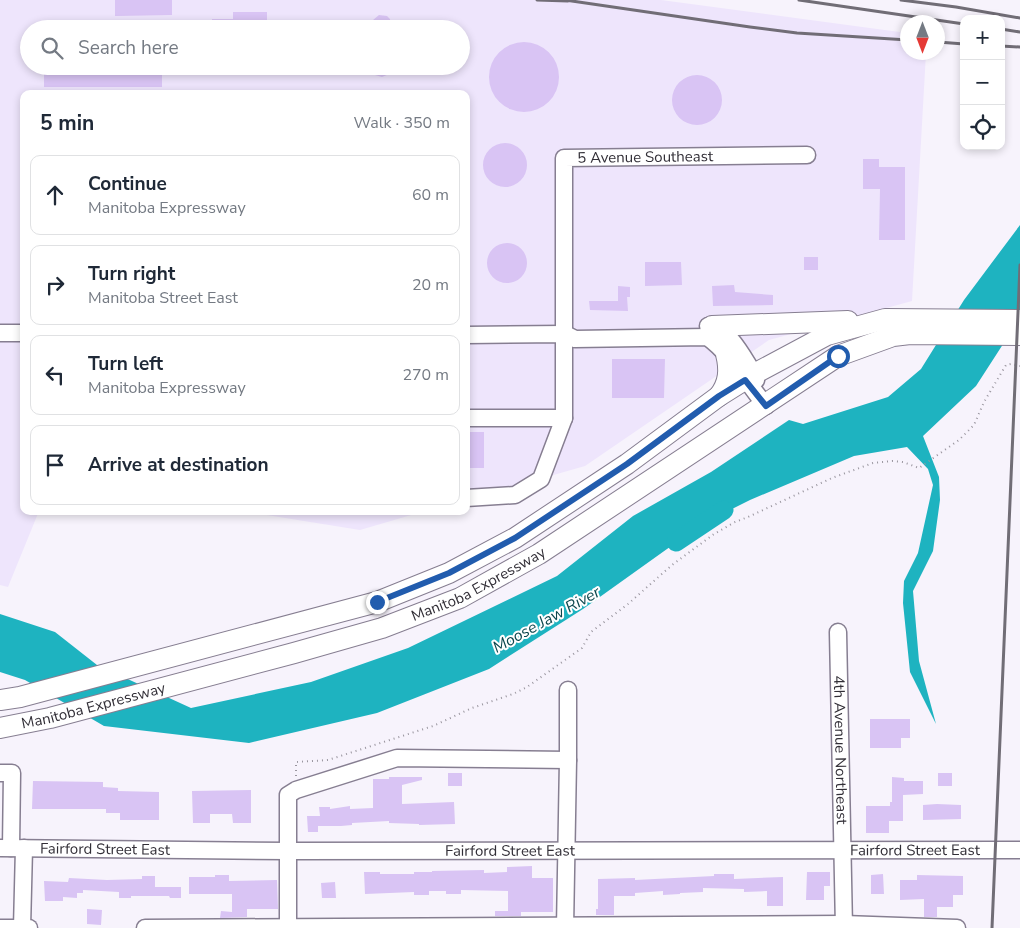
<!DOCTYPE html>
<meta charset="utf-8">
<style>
body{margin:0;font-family:"Nunito Sans",sans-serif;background:#f6f6f7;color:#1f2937}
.controls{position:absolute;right:15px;top:15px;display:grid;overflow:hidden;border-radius:10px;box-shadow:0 2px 8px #0003}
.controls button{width:45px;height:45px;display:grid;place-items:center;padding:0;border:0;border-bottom:1px solid #e0e1e3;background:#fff;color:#1f2937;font:25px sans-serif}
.compass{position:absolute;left:900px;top:15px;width:45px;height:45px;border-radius:50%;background:#fff;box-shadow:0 2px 8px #0003;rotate:180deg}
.stop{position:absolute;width:15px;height:15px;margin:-11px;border:4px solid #215cae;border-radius:50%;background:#fff}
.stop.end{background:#215cae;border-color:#fff;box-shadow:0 1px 5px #0008}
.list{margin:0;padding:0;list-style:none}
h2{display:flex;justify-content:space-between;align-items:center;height:65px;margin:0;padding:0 20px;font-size:21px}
h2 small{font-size:16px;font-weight:400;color:#747a83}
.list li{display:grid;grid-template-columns:32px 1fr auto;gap:15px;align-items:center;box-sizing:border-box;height:80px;margin:0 10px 10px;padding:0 10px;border:1px solid #e0e1e3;border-radius:10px}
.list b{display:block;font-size:19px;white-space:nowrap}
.list p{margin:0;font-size:16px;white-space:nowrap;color:#747a83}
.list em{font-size:16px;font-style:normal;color:#747a83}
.icon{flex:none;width:28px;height:28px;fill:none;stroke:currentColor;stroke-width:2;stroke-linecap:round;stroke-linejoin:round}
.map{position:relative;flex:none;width:1020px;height:928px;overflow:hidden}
.search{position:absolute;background:#fff;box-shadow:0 2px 8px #0003;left:20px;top:20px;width:450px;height:55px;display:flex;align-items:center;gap:12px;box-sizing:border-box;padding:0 18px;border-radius:28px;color:#747a83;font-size:19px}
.panel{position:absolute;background:#fff;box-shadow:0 2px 8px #0003;left:20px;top:90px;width:450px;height:425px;border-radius:10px}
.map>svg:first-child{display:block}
</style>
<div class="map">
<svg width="1020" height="928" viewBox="0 0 1020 928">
<rect width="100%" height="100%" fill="#f7f3fc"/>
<path fill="#eee5fc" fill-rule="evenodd" d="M0,0H661L907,33L908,52L926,53L912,301L769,340L585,466L466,500V94H24V511H39L8,587L0,585ZM29,29H461V66H29Z
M241,511H425L360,530Z"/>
<path fill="#1eb3c0" d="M1020,225V318L976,386L923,436L939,477L940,500L933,551L913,591L919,661L936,724L910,672L903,603L904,581L918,553L933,485L928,469L907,447L854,456L750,500L702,524L583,609L489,669L377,713L249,743L104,726L25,680L0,672V614L55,632L97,665L191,708L311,682L408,648L557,576L633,516L711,472L789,420L803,424L888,397L921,369L964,300Z"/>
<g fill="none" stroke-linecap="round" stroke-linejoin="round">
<path stroke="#1eb3c0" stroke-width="19" d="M676,542L724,510"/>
</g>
<path fill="#d9c4f4" d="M115,0H172V15L115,16Z
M233,12H267V29H212V19H233Z
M379,15L387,16L390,19L391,29H372L373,20Z
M489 77a35 35 0 1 1 70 0a35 35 0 1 1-70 0Z
M162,66V87H44V67Z
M368,66H393L389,74L382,77L375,75Z
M672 100a25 25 0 1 1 50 0a25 25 0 1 1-50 0Z
M483 165a22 22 0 1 1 44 0a22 22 0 1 1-44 0Z
M863,159H879V167H905V240H879L880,189H863Z
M487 263a20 20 0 1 1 40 0a20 20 0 1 1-40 0Z
M804,257H818V270H804Z
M645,262H681L682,285L645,286Z
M734,285L735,292L773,295V305L713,306L712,286Z
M618,286L630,287V297H627L628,311L590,310L589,301H618Z
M612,359H665L664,398H612Z
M466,432H484V468H466Z
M870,719H910V738H901V748H870Z
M448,773H462V786H448Z
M938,773H952V786H938Z
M389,777H422V780L402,785V804L454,802L455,824L419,825V824L389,823V821L352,823V825L341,826H318V832H308L307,816H320L319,807H330V809L350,806V809L373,808V779H389Z
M892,777L904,778V781H923V794L903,795V821H889V833H866V806H890V802H892Z
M33,781L103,782V787L118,788V791L159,792V820H120V813H106V809H32Z
M251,790V823H233L232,814H210V823H193L192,791Z
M937,804L961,805V819L923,820V805Z
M532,866V878H553V912H521V916H495V911H508V891L461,890V894H446V891H429V895H414V892L365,894L364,872H380V874H414V872H432V871L484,870V873L507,872V867Z
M807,872H830V886H824V900H806Z
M714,874H734V879L783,877V906H767V891L744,892V889L703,888V892L680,893V894L663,895V891L635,893V896H614V915H596V909H598V879L635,878V880L714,876Z
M883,874L884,894H871V875Z
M215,875H229V881L277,880L278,909H247V917L220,918L221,911L232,912V894H189V877H215Z
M917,875L963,876V895H953V907H937V917H924V899L900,900V880H917Z
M142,876H155V887H181V898H170L169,896H131V898H119V892L83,890V893H77V898L63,897V901H45L44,881L68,882L69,878L107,880L142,879Z
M335,882L336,898H322L321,883Z
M87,909L102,910L101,925L87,924Z"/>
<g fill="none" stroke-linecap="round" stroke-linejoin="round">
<defs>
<g id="minor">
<path d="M708,326C728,326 744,359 754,374L756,380"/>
<path d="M0,333H24"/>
<path d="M466,335L565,334L575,339L707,337C729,352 748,384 766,406"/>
<path d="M466,418H564"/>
<path id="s1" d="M466,498L515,495L541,479L564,418V158L807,155"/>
<path id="s2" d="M838,632L844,928"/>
<path d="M0,773H12L11,848"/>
<path id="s3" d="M0,848L288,851L1020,850"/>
<path d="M0,928H29"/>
<path d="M22,928L24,848"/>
<path d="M145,928L844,924L957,928"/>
<path d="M288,928V795L296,790L397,758L568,760"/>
<path d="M565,928L568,760V690"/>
</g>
<g id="major">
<path d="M712,326L848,321"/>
<path d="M719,396C729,383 730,370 726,354"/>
<path d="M0,700L20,697L377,602L449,573L515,538L627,464L719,396L754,374L827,335L885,319L1020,320"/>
<path id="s4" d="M0,728L50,718L294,653L382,628L460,598L539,554L838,356L893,336L910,334L1020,335"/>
</g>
</defs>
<use href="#minor" stroke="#867e91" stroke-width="19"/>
<use href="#major" stroke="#867e91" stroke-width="22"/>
<path stroke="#9a969f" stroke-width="2" stroke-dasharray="1 4" stroke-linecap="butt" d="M296,776V762L328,760L433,726L472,708L513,694L527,687L582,648L591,632L628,604L672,565L714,534L735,522L748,517L832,478L873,463L892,461L903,462L919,468L959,440L974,425L984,402L1006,365L1011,364L1020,366"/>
<use href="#minor" stroke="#fff" stroke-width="16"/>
<use href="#major" stroke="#fff" stroke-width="20"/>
<path stroke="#716d76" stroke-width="3" d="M537,0L568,1
M565,0L750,27L797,33L908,40
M799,0L964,24
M901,0L956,7L1020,18
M1001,29L1020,32
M938,42L964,44
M1001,46L1020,47
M992,928L1020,265"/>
</g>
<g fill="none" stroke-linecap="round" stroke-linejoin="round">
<path stroke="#215cae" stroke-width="6" d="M377,602L449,573L515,538L627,464L719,396L745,380L766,406L838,356"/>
</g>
<g text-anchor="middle" stroke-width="4" stroke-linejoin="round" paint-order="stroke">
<g font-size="15" fill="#312e36" stroke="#fff">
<text dy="5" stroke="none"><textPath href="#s1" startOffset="486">5 Avenue Southeast</textPath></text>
<text dy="5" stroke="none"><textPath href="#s4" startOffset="501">Manitoba Expressway</textPath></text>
<text dy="5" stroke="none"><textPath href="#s4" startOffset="96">Manitoba Expressway</textPath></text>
<text dy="5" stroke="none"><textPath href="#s2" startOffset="118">4th Avenue Northeast</textPath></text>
<text dy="5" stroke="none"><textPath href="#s3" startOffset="105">Fairford Street East</textPath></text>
<text dy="5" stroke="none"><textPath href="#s3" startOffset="915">Fairford Street East</textPath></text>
<text dy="5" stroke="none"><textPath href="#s3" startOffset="510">Fairford Street East</textPath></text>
</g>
<g font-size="16" font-style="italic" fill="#0c484e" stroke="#fff">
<text transform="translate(546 619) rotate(-29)" y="6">Moose Jaw River</text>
</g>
</g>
</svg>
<div class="controls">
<button>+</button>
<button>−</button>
<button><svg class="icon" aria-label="locate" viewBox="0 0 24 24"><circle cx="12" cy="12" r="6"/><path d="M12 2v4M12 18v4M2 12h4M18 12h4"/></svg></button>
</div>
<svg class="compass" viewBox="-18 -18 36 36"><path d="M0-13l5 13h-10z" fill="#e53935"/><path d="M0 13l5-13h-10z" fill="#747a83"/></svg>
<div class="stop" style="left:838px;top:356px"></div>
<div class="stop end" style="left:377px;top:602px"></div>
<div class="search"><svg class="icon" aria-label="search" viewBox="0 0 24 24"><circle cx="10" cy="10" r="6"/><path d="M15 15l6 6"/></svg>Search here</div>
<section class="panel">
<h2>5 min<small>Walk · 350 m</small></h2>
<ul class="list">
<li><svg class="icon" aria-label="ahead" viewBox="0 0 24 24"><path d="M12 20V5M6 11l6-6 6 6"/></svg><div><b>Continue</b><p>Manitoba Expressway</p></div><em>60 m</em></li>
<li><svg class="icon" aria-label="right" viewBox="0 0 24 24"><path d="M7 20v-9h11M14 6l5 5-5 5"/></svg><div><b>Turn right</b><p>Manitoba Street East</p></div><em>20 m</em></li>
<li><svg class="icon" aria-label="left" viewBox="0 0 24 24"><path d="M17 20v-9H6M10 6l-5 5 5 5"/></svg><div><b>Turn left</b><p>Manitoba Expressway</p></div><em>270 m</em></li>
<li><svg class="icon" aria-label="arrive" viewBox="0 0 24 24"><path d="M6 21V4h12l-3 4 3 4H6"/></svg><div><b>Arrive at destination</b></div></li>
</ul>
</section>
</div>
